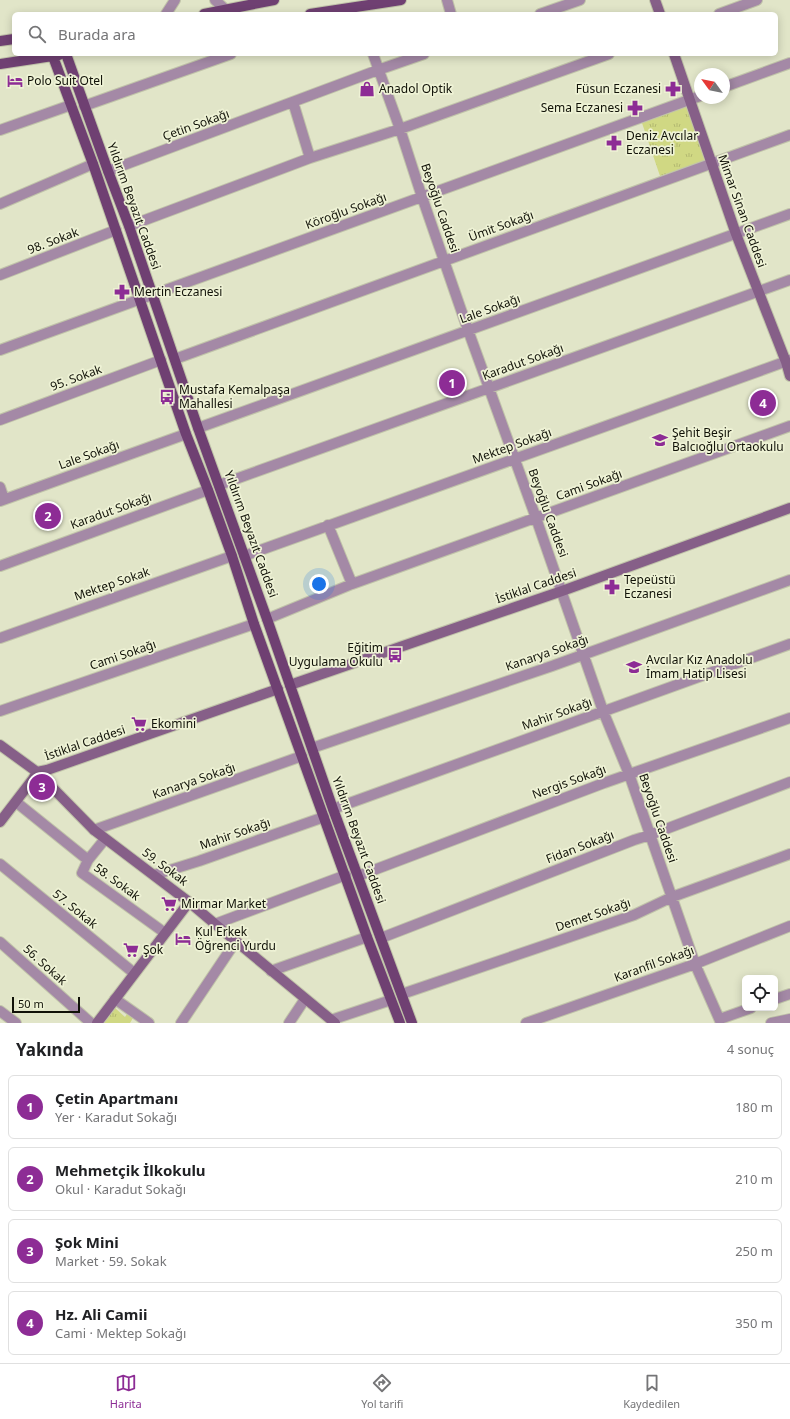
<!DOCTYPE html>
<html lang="tr">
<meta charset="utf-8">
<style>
body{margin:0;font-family:"Noto Sans",sans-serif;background:#f2f2f2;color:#202124}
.controls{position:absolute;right:12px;bottom:12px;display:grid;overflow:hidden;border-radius:6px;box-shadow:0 2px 10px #0003}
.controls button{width:36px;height:36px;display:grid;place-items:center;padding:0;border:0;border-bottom:1px solid #e0e0e0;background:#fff;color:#202124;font:20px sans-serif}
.compass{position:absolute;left:694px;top:68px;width:36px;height:36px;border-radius:50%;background:#fff;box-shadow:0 2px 10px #0003;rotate:303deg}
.scale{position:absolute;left:12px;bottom:10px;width:68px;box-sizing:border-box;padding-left:4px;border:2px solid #101107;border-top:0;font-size:11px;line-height:14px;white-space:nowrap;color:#101107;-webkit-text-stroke:3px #eef2d5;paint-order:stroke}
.you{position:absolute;left:319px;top:584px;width:14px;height:14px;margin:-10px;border:3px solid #fff;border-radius:50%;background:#1a73e8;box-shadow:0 0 0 6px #1a73e833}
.badge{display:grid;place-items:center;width:26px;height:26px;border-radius:50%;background:#8d2c95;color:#fff;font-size:13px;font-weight:700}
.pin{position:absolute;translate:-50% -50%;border:2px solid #fff;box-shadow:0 1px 4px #0006}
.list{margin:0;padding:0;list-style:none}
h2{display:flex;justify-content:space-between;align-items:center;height:52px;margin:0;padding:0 16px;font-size:17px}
h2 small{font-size:13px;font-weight:400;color:#757577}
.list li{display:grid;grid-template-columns:26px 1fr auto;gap:12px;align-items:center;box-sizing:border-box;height:64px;margin:0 8px 8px;padding:0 8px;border:1px solid #e0e0e0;border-radius:6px}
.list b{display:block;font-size:15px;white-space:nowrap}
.list p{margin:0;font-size:13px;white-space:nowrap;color:#757577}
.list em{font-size:13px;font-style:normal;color:#757577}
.icon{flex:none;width:22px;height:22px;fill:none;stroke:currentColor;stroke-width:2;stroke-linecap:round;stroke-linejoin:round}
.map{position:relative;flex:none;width:790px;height:1023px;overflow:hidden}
.search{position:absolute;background:#fff;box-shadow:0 2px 10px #0003;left:12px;right:12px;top:12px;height:44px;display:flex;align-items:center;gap:10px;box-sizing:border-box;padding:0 14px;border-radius:6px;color:#757577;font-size:15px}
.sheet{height:340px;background:#fff}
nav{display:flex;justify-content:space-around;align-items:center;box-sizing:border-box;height:56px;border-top:1px solid #e0e0e0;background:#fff;font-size:11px;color:#757577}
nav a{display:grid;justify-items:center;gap:2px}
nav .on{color:#8d2c95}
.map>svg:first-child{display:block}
</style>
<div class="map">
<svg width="790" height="1023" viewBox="0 0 790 1023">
<defs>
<pattern id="grass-tufts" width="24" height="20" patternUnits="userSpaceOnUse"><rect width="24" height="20" fill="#d0d883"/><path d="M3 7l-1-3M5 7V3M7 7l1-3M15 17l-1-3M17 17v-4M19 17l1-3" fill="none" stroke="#b2b870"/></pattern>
</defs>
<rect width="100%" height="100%" fill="#e1e5c8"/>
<path fill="url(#grass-tufts)" d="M686,105L703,152L704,160L701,162L660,176L642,123Z
M114,1007L125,1017L127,1014L133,1018L130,1023H103Z"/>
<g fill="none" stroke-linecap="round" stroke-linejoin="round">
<defs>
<path id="street" d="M215,0L226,10
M447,0L451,14
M166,14L175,0
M540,14L580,0
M719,14L757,0
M373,54L400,129L422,197L468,330L536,518L603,711L629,774L695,964L721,1023
M724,87L790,63
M293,102L310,158
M84,106L231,54
M0,130L71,105
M108,171L378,70L424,54
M0,204L93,164
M129,226L310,158L400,129L609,54
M0,275L116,230
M0,350L700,96
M175,359L790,135
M0,420L161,360
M198,428L790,214
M219,485L790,280
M0,487L4,499
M0,501L186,434
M328,525L352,584
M244,556L790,360
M0,566L208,490
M267,619L352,584L790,426
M0,638L232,556
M0,711L254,624
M312,748L552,666L790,580
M16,802L88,860L82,873L165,933
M333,809L790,644
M94,830L302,756
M88,860L105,839
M0,864L134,973
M154,875L199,861L324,817
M358,876L604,783L790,718
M215,924L346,875
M381,938L634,840L650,835L790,782
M0,942L91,1023
M271,971L367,937
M402,994L634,915L672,897L790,854
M115,999L149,1023
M775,999L790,994
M0,1011L16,1023
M720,1019L751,1008
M331,1020L391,1000
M181,1023L236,941
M289,1023L305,999
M526,1023L695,964L790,926
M771,1023L790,1019"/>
<path id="secondary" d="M655,0L660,14
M674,54L736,234L786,362L790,376
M290,685L562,591L790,508
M0,745L37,772L94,830L189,902L215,924L335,1023
M37,772L47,770L278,689
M0,822L33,779L37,772
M97,1023L189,902"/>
<path id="primary" d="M204,14L274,0
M310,14L401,0
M0,41L14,39
M52,54L93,164L186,434L208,490L232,556L254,624L367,937L400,1023
M66,54L108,171L129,226L198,428L267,619L333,809L412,1023
M0,64L59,55"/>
</defs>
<use href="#street" stroke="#c0c3a9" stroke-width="12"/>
<use href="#secondary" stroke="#c0c3a9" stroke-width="12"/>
<use href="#primary" stroke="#c0c3a9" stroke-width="12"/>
<use href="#street" stroke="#a489a6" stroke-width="10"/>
<use href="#secondary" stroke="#865f88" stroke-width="10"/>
<use href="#primary" stroke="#6f4072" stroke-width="10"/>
</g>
<defs>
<symbol id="hotel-bare" viewBox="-9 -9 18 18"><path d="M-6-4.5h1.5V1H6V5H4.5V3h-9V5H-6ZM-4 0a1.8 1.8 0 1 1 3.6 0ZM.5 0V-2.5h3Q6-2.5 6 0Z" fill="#8d2c95" stroke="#eef2d5" stroke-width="2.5" paint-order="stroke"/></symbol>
<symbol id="shop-bare" viewBox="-9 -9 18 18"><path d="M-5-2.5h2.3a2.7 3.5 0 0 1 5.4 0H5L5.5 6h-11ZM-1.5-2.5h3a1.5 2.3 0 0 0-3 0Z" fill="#8d2c95" stroke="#eef2d5" stroke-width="2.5" paint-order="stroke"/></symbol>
<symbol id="pharmacy-bare" viewBox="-9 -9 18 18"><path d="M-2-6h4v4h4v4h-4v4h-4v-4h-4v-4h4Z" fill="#8d2c95" stroke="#eef2d5" stroke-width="2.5" paint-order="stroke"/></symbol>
<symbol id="bus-bare" viewBox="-9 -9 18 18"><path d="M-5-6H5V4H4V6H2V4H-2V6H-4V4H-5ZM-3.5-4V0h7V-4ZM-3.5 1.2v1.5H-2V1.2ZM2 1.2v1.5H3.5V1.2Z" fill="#8d2c95" stroke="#eef2d5" stroke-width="2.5" paint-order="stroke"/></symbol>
<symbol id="school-bare" viewBox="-9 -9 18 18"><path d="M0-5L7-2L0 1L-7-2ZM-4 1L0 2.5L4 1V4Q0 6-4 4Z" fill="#8d2c95" stroke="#eef2d5" stroke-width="2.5" paint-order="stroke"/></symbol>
<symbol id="supermarket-bare" viewBox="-9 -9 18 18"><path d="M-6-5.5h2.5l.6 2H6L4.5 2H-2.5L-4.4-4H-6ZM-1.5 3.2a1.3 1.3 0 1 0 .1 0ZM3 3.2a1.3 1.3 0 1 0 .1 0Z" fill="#8d2c95" stroke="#eef2d5" stroke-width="2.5" paint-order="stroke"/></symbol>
</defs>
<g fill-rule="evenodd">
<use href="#hotel-bare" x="4" y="70" width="22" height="22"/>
<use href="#shop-bare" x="356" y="78" width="22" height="22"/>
<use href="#pharmacy-bare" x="662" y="78" width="22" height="22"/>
<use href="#pharmacy-bare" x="624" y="97" width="22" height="22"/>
<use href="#pharmacy-bare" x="603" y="132" width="22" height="22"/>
<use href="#pharmacy-bare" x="111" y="281" width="22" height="22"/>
<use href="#bus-bare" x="156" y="386" width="22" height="22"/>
<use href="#school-bare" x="649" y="429" width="22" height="22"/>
<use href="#pharmacy-bare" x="601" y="576" width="22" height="22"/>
<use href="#bus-bare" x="384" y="644" width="22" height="22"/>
<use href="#school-bare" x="623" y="656" width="22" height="22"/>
<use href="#supermarket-bare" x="128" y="713" width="22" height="22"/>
<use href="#supermarket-bare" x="158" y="893" width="22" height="22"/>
<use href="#hotel-bare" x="172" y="928" width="22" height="22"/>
<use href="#supermarket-bare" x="120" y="939" width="22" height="22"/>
</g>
<g text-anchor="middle" stroke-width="3.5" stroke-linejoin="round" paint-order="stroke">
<g font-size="12" fill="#101107" stroke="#eef2d5" text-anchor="start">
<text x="27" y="85">Polo Suit Otel</text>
<text x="379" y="93">Anadol Optik</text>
<text x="661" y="93" text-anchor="end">Füsun Eczanesi</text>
<text x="623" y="112" text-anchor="end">Sema Eczanesi</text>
<text x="626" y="140">Deniz Avcılar<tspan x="626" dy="14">Eczanesi</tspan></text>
<text x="134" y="296">Mertin Eczanesi</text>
<text x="179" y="394">Mustafa Kemalpaşa<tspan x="179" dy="14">Mahallesi</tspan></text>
<text x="672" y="437">Şehit Beşir<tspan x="672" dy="14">Balcıoğlu Ortaokulu</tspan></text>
<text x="624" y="584">Tepeüstü<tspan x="624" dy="14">Eczanesi</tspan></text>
<text x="383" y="652" text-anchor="end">Eğitim<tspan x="383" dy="14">Uygulama Okulu</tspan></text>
<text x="646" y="664">Avcılar Kız Anadolu<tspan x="646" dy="14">İmam Hatip Lisesi</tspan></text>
<text x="151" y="728">Ekomini</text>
<text x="181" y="908">Mirmar Market</text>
<text x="195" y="936">Kul Erkek<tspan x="195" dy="14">Öğrenci Yurdu</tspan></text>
<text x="143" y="954">Şok</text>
</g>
<g font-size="12" fill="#101107" stroke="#eef2d5">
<text transform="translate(196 125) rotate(-20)" y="4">Çetin Sokağı</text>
<text transform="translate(134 206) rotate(70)" y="4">Yıldırım Beyazıt Caddesi</text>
<text transform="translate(440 208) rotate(71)" y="4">Beyoğlu Caddesi</text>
<text transform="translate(346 211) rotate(-20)" y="4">Köroğlu Sokağı</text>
<text transform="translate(742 211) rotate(70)" y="4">Mimar Sinan Caddesi</text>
<text transform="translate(501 226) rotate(-20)" y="4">Ümit Sokağı</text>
<text transform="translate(53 241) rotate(-21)" y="4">98. Sokak</text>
<text transform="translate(490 309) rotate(-20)" y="4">Lale Sokağı</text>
<text transform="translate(523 362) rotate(-20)" y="4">Karadut Sokağı</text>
<text transform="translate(76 378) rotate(-20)" y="4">95. Sokak</text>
<text transform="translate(512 446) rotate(-20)" y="4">Mektep Sokağı</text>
<text transform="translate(89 455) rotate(-20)" y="4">Lale Sokağı</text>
<text transform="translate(589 485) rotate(-20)" y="4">Cami Sokağı</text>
<text transform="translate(111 511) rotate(-20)" y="4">Karadut Sokağı</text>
<text transform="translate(548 513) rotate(70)" y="4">Beyoğlu Caddesi</text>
<text transform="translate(251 534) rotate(70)" y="4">Yıldırım Beyazıt Caddesi</text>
<text transform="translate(112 584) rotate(-19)" y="4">Mektep Sokak</text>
<text transform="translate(536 586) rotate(-19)" y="4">İstiklal Caddesi</text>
<text transform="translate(547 653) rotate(-19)" y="4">Kanarya Sokağı</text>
<text transform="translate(123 655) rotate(-19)" y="4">Cami Sokağı</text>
<text transform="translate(557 714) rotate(-20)" y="4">Mahir Sokağı</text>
<text transform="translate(85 743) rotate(-19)" y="4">İstiklal Caddesi</text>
<text transform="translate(194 781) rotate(-19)" y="4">Kanarya Sokağı</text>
<text transform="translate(569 782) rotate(-20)" y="4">Nergis Sokağı</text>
<text transform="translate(658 818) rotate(71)" y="4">Beyoğlu Caddesi</text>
<text transform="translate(235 834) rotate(-19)" y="4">Mahir Sokağı</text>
<text transform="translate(359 840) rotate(70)" y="4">Yıldırım Beyazıt Caddesi</text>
<text transform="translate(580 847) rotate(-21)" y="4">Fidan Sokağı</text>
<text transform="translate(165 867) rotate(37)" y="4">59. Sokak</text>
<text transform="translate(117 882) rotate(36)" y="4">58. Sokak</text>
<text transform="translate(75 909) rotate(39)" y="4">57. Sokak</text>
<text transform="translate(593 915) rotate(-19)" y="4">Demet Sokağı</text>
<text transform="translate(654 964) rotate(-20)" y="4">Karanfil Sokağı</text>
<text transform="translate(45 965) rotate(42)" y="4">56. Sokak</text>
</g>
</g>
</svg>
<div class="controls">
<button><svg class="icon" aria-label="locate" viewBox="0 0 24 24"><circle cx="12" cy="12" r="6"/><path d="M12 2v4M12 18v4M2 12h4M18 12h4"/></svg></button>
</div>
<svg class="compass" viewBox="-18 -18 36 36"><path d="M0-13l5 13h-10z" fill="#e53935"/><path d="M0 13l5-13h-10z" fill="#757577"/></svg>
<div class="scale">50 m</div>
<div class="you"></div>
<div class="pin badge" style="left:452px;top:383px">1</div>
<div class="pin badge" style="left:48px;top:516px">2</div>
<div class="pin badge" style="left:42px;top:787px">3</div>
<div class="pin badge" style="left:763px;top:403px">4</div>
<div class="search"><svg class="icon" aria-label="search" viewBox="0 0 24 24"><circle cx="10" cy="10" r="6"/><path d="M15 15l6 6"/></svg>Burada ara</div>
</div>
<section class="sheet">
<h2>Yakında<small>4 sonuç</small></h2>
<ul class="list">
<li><span class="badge">1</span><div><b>Çetin Apartmanı</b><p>Yer · Karadut Sokağı</p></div><em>180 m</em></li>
<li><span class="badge">2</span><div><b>Mehmetçik İlkokulu</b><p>Okul · Karadut Sokağı</p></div><em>210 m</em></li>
<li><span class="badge">3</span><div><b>Şok Mini</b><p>Market · 59. Sokak</p></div><em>250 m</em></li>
<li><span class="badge">4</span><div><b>Hz. Ali Camii</b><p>Cami · Mektep Sokağı</p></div><em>350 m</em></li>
</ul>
</section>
<nav>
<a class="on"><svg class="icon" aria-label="map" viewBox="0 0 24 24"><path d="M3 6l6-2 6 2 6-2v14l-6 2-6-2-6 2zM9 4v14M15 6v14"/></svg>Harita</a>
<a><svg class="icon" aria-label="directions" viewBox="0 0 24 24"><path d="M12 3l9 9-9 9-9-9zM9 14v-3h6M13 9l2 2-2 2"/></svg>Yol tarifi</a>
<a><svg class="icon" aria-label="saved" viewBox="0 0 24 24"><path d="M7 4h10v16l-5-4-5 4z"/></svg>Kaydedilen</a>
</nav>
